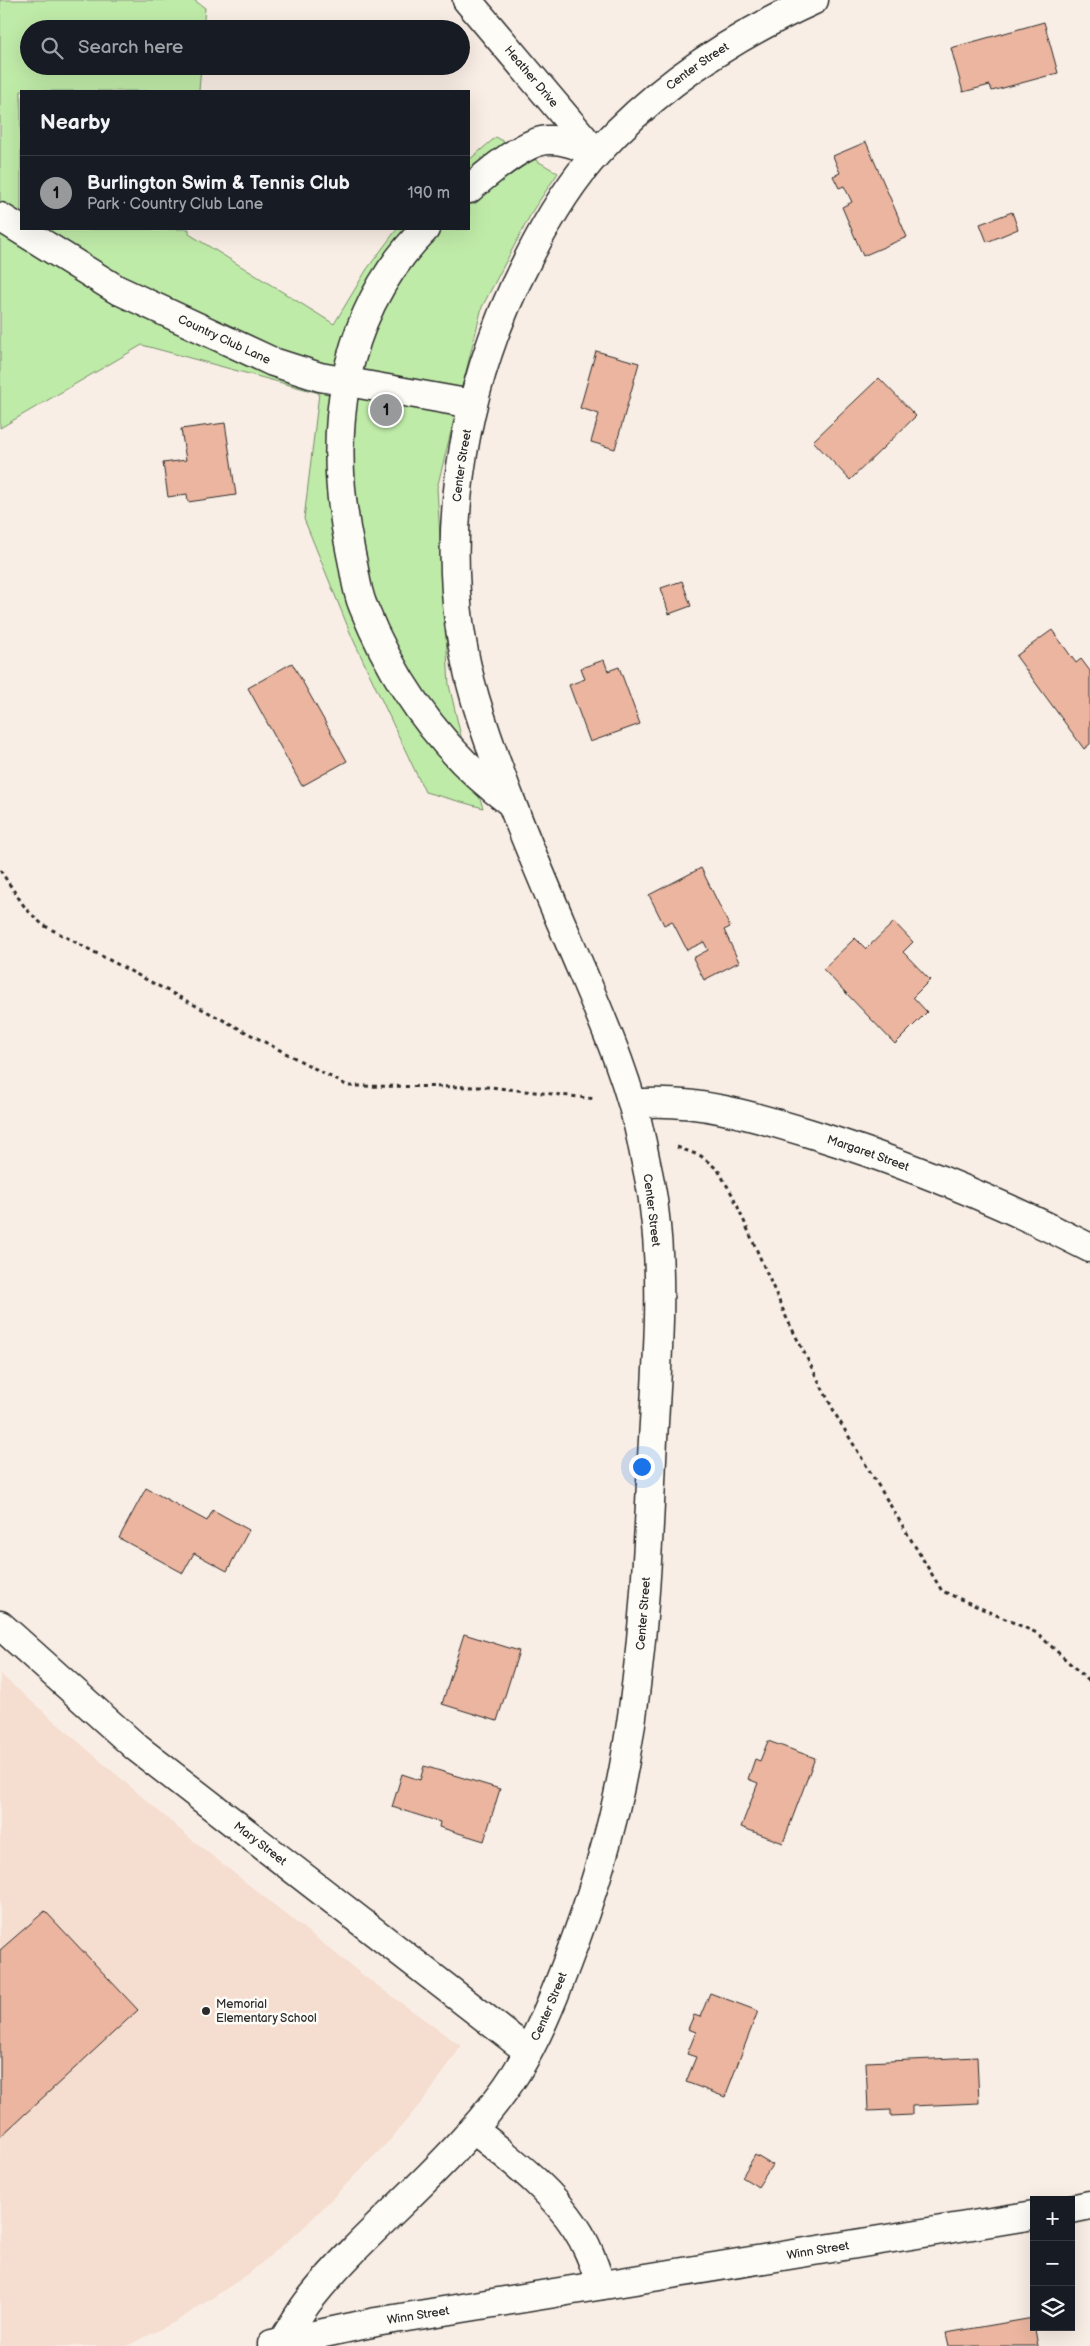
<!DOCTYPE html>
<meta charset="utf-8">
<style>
body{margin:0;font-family:"Balsamiq Sans",sans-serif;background:#20242c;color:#f1f3f6}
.controls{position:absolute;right:15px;bottom:15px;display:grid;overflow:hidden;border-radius:0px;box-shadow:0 5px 20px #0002}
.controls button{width:45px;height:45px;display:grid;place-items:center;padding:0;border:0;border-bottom:1px solid #363941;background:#171b24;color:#f1f3f6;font:25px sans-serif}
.you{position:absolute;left:641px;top:1466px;width:18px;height:18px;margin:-12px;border:4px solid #fff;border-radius:50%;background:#1a73e8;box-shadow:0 0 0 8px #1a73e833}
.badge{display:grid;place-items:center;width:32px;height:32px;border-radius:50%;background:#98999b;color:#111;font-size:16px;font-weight:700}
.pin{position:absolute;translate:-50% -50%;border:2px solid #fff;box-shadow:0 1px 5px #0006}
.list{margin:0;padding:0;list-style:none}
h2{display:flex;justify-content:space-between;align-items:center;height:65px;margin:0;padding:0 20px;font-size:21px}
h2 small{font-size:16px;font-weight:400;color:#9ea1a6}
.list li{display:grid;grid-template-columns:32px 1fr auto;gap:15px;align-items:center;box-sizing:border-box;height:75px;padding:0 20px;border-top:1px solid #363941}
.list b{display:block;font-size:19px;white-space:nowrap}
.list p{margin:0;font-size:16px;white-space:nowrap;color:#9ea1a6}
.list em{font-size:16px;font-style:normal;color:#9ea1a6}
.icon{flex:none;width:28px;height:28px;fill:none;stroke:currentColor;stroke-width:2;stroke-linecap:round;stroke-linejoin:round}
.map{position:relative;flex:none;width:1090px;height:2346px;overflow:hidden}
.search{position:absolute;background:#171b24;box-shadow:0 5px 20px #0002;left:20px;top:20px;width:450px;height:55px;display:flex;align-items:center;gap:12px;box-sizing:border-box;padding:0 18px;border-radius:28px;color:#9ea1a6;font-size:19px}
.panel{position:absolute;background:#171b24;box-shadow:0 5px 20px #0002;left:20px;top:90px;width:450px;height:140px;border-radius:0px}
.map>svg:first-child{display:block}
</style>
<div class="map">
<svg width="1090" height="2346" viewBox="0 0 1090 2346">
<rect width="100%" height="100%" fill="#f9eee5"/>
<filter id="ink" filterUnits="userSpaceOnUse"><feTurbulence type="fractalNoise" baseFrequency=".02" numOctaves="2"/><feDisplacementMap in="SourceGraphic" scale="10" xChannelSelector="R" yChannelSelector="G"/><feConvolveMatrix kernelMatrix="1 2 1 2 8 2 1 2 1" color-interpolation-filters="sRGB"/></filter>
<g filter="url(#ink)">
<path fill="#f5ddd0" d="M0,1674L191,1839L364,1976L461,2046L430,2092L391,2139L303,2228L247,2275L177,2321L127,2346H0Z"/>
<path fill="#bfeba8" stroke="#758b6a" d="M0,0H194L205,8L203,29H29V66H201L199,91H21V229H189V234L334,324L367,269L397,229H469V160L496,137L558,173L533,210L482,307L437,488L449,685L464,749L483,808L425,792L352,637L304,519L319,393L142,345L0,428Z"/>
<path fill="#ebb59f" stroke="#2b2b2b" d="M1044,22L1058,73L992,91L990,85L963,92L951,48Z
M866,142L907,237L863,256L842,207L852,202L844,186L839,188L833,176L840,173L833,156Z
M1012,212L1018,229L987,242L980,224Z
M596,351L639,363L615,449L591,442L599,414L580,408Z
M879,378L916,416L850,480L813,441Z
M225,423L236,495L188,502L187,494L168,497L163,463L186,460L181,429Z
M682,581L691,606L669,614L661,588Z
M1052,630L1076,663L1081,659L1090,671V744L1084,749L1016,656Z
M604,660L608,671L619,667L640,724L590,742L569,685L585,679L581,668Z
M292,663L347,761L302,786L248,688Z
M701,868L730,927L724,930L739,962L704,980L693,958L708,950L704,942L687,950L672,921L664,925L649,895Z
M894,922L913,942L903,952L930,980L913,997L927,1012L895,1044L823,969L855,938L866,949Z
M146,1488L207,1521L213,1510L249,1530L227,1571L194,1553L183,1573L119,1538Z
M464,1634L519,1651L497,1721L442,1704Z
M768,1741L815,1758L783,1843L741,1827L758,1783L748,1779L755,1759L760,1761Z
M424,1766L500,1789L484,1841L439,1827L440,1822L392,1807L402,1774L420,1780Z
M45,1911L138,2010L0,2137V1950Z
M710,1993L758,2011L725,2097L686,2082L696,2057L687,2054L696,2032L688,2029L694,2015L700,2017Z
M977,2057L979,2103L912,2106V2115L891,2116V2110L868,2111L866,2062Z
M755,2155L772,2165L758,2187L742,2177Z
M1033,2318L1038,2346H949L946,2333Z"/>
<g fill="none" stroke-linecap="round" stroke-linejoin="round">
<defs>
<g id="minor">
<path id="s1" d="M467,0L596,153"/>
<path d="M469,189C487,174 524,141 548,140C565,139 581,147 596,153"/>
<path id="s2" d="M0,217L116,289L273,362L320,377L472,404"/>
<path d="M425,229C338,316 326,439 351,554C355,571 356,590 363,606C395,685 442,752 511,803"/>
<path id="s3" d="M633,1104C695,1098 754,1116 812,1134C908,1164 1001,1202 1090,1248"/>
<path id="s4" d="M0,1625L137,1748L528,2051"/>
</g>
<g id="secondary">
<path d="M473,2129C510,2159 550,2188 576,2228C588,2246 594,2265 601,2285"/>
<path d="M1071,2209L1090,2205"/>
<path id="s5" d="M282,2342C292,2327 300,2311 311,2298C358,2239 418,2192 467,2136C485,2116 502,2095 516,2073C537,2039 552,2002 566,1965C593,1895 615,1823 627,1749C643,1653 648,1556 652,1459C656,1377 665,1291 654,1208C652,1187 646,1165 642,1143C630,1083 605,1026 581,969C543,880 503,791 475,698C433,555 459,392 527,261C546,223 569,183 599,151C659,85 732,37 814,0"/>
<path id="s6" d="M272,2344L376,2322L1034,2215"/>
</g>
</defs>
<use href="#minor" stroke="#2b2b2b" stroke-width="31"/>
<use href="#secondary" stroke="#2b2b2b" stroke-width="31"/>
<path stroke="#2b2b2b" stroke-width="3" stroke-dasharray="4 4" stroke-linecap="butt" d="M0,870L26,909L43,925L348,1086L490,1087L596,1099
M677,1147L701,1156L718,1170L733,1196L787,1319L837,1417L942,1591L1037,1633L1090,1682"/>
<use href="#minor" stroke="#fdfcf7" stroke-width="28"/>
<use href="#secondary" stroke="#fdfcf7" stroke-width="28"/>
</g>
</g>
<circle fill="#2b2b2b" stroke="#fdfcf7" stroke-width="2" cx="206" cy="2011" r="5"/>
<g text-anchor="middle" stroke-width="5" stroke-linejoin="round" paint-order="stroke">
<g font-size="12" fill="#2b2b2b" stroke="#fdfcf7">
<text dy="4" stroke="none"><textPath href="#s5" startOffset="2499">Center Street</textPath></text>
<text dy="4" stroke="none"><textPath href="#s1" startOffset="100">Heather Drive</textPath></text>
<text dy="4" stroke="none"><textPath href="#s2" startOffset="256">Country Club Lane</textPath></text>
<text dy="4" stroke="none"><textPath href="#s5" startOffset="2021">Center Street</textPath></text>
<text dy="4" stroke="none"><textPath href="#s3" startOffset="242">Margaret Street</textPath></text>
<text transform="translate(652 1210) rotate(83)" y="4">Center Street</text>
<text dy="4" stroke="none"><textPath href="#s5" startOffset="838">Center Street</textPath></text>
<text dy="4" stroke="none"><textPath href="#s4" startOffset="340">Mary Street</textPath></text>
<text dy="4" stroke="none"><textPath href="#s5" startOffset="432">Center Street</textPath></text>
<text dy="4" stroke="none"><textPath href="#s6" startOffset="554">Winn Street</textPath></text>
<text dy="4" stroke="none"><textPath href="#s6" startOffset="149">Winn Street</textPath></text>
</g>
<g font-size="12" fill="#2b2b2b" stroke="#fdfcf7" text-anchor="start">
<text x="216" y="2008">Memorial<tspan x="216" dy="14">Elementary School</tspan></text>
</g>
</g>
</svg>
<div class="controls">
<button>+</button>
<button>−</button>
<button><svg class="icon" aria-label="layers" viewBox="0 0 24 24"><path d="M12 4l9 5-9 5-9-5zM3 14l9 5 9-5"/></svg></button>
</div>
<div class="you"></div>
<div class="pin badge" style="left:386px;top:410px">1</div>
<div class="search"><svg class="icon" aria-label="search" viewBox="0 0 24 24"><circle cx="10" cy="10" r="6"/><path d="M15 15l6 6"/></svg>Search here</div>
<section class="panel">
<h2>Nearby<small></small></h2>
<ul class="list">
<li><span class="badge">1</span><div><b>Burlington Swim &amp; Tennis Club</b><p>Park · Country Club Lane</p></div><em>190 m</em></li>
</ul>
</section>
</div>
